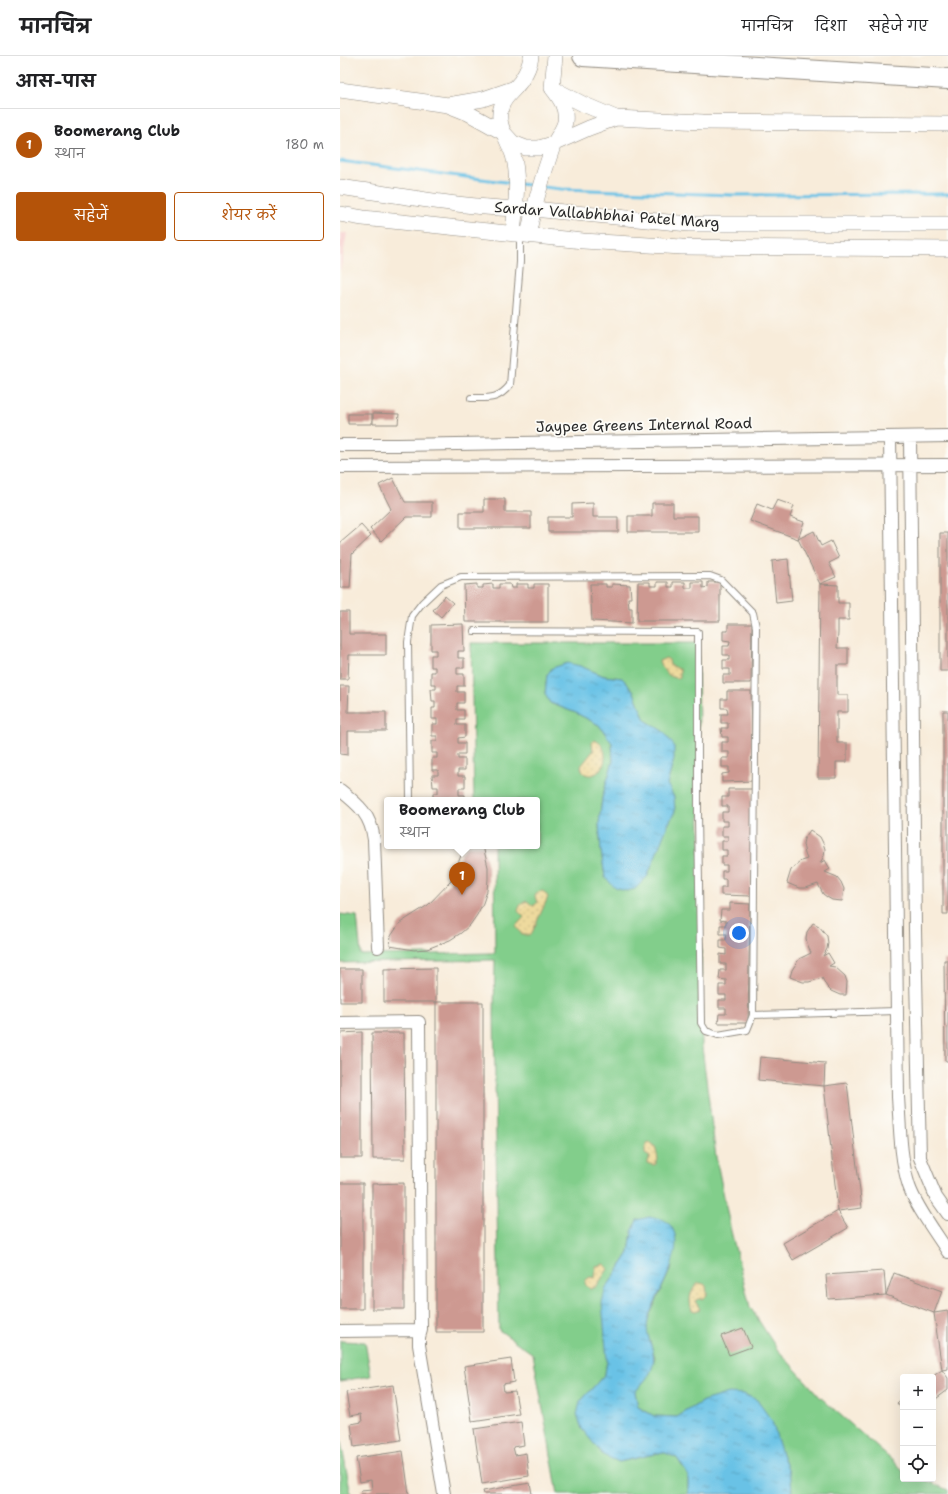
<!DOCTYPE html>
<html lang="hi">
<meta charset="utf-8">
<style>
body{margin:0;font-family:"Shantell Sans","Playpen Sans Deva",sans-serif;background:#f2f2f2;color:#202124}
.controls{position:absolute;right:12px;bottom:12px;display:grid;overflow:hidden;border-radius:4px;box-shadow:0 4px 16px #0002}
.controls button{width:36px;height:36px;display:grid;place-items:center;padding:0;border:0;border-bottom:1px solid #e0e0e0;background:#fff;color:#202124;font:20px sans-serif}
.you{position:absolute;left:399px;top:877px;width:14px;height:14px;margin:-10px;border:3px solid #fff;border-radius:50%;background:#1a73e8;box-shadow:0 0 0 6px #1a73e833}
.badge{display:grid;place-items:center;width:26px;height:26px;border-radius:50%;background:#b45309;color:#fff;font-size:13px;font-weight:700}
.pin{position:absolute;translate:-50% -33px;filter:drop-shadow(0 1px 2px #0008)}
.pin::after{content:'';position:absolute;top:21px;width:14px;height:12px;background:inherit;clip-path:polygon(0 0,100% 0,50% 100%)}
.popup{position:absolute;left:44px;top:741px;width:156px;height:52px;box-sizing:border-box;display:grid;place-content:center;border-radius:4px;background:#fff;filter:drop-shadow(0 1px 3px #0005);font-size:13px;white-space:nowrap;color:#757577}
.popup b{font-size:15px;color:#202124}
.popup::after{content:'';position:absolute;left:50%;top:100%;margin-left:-8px;border:8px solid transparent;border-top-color:#fff}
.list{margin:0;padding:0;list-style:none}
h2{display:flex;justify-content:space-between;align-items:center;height:52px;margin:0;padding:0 16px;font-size:17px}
h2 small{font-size:13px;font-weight:400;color:#757577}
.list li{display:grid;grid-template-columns:26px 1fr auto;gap:12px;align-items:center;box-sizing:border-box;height:72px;padding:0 16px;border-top:1px solid #e0e0e0}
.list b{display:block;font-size:15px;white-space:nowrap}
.list p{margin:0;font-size:13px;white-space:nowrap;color:#757577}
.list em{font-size:13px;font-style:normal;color:#757577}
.actions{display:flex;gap:8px;padding:12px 16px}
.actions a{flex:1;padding:9px 0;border:1px solid #b45309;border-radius:4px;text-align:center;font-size:14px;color:#b45309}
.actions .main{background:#b45309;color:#fff}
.icon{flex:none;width:22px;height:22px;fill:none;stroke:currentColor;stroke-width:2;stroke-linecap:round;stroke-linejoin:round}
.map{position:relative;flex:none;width:608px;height:1438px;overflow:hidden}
header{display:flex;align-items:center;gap:24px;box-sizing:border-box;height:56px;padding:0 20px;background:#fff;border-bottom:1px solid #e0e0e0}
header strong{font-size:19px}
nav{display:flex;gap:22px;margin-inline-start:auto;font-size:14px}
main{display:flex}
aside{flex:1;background:#fff}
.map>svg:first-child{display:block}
</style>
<header>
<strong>मानचित्र</strong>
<nav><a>मानचित्र</a><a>दिशा</a><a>सहेजे गए</a></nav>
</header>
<main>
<aside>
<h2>आस-पास<small></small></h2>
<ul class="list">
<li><span class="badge">1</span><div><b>Boomerang Club</b><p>स्थान</p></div><em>180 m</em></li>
</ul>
<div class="actions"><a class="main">सहेजें</a><a>शेयर करें</a></div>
</aside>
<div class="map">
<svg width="608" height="1438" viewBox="0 0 608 1438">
<defs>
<pattern id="sand-dots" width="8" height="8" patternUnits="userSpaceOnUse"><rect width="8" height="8" fill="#eeda9e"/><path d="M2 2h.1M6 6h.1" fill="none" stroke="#cb8" stroke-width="1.8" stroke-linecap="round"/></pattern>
<pattern id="water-ripples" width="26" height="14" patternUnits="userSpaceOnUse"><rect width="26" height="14" fill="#69c2e6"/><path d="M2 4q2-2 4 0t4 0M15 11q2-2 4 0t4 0" fill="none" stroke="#579ebb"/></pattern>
</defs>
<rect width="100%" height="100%" fill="#fdfcf7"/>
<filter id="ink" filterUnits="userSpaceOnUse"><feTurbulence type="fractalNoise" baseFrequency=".025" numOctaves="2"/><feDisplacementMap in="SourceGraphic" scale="8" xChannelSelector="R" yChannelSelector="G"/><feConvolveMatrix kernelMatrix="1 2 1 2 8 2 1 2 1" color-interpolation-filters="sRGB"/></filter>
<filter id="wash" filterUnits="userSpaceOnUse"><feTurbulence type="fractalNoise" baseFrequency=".012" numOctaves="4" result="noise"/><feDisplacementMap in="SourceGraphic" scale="16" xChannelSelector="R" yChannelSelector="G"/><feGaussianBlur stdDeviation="0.9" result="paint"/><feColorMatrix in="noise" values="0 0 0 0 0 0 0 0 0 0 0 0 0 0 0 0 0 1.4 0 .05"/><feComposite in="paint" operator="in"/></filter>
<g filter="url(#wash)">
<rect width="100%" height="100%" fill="#f8ecda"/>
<path fill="#f7d0cf" d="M0,177H7L0,216Z"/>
<path fill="#82ce8b" stroke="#567c5b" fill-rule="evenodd" d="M131,587H358L362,991L376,1101L391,1175L410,1251L437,1293L480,1341L563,1414V1423H583L608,1434V1438H452L451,1422L441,1395L363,1345L337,1361L314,1360L298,1351L295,1336L310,1317L315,1301L306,1274L308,1263L332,1210L292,1176L289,1197L265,1234L267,1304L265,1318L240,1346L279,1406L323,1396L337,1402L348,1419V1438H218L193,1298L159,1274L154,959L155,904L0,907V858L17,860L21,899L155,897L154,790H197V744H134ZM240,610L264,620L282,622L293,634L305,664L324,676L334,703L327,729L334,741L335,755L327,771L317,793L265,821L261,795L259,768L262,742L273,705L272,687L259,669L236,657L210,647L205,637L207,619Z
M0,1285L25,1286L31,1320L0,1325Z
M0,1381L11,1438H0Z"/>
<path fill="url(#sand-dots)" stroke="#8c8264" d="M326,602L329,604L330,609L340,614V621L338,622C328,622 322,613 319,605Z
M254,684C270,689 268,715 252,719C250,719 247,719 245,718L242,715L241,710L253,695L252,686Z
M203,835L208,841L191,879H182L176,870L184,861L178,855C180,849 181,847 187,845L193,850L197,847L195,840L198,836Z
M311,1087L315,1090L318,1103L316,1108L313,1109L307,1107V1105L310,1101L305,1098V1092L307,1088Z
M264,1208L268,1213L256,1231L250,1233L245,1228L246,1224L250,1221L255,1222L256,1210Z
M359,1227L364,1228L366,1230L367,1239L363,1243H358L355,1245L360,1253L356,1255L352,1254C348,1244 350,1233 359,1227Z"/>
<path fill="url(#water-ripples)" stroke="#4a7688" d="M228,607L240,610L264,620L282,622L293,634L305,664L324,676L334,690V703L327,728L334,741L335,755L327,771L307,821L295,833L286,835L275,832L265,821L261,795L259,768L262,742L273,705L272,687L259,669L236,657L210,647L205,638L207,619L212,612Z
M309,1161C314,1162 320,1162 324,1164C356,1184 314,1239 308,1264C303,1284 321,1295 310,1317C307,1323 300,1330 295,1336L298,1351L314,1360L337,1361L363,1345L389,1337L404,1338L417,1344L432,1365L441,1395L451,1422L452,1438H348V1419L337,1402L323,1396L279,1406L263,1399L242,1373L237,1359L240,1346L265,1318L267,1304L262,1247L265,1234L289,1197L292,1176L297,1164Z"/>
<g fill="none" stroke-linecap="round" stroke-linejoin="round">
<path stroke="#69c2e6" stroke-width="3" d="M0,105L173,127
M180,128L197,130
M204,131L221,133L392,139L608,138"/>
</g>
<g id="blocks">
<path fill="#cd9991" d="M33,357L59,358L58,368H33Z
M8,358H32V368H8Z
M53,422L65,446H92V461H66L41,485L30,473L51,453L39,429Z
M144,443H165V456H191V472H120V456H144Z
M437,444L454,450L450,461L464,466L458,483L474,475L481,490L491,485L499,502L489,507L496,521L480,528L458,483L410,465L417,448L432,454Z
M253,447V461H278V476H208V461H232V448Z
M312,447H333V460H358V476H288V460H312Z
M21,469L31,480L12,498L10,532H0V487Z
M600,477H608V615H600Z
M448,503L452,545L436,547L432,505Z
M298,526H310V530H317V526H328V531H333V526H345V532H352V526H363V532L368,531V526H380V565H297Z
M137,528V532H143V529L153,528V532H159V528H170L171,532H176V528H188V532H194V528H208V566H125L124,529Z
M250,528H266V531H272V528L290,529L291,542H288L289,552H292V567L252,565Z
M480,528L498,529V547H509V564H498V577L497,592H508V609H497V639H508V656H497V687H507V706H496V722H478Z
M105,540L113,547L101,561L93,554Z
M0,556H9V578H46V599H9L8,623H0Z
M123,568L124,595H118V602H124V612H117V618H124V630H117V636H124V647H117V654H124V663H117V669H125V681L118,682V687H125V698H118V703H125V714H118V720H125V732H119V739H125V744H93V737H98V731H93L92,719H98V714H92V702H97V697H92V685H97V680H92V668H97V663H92V652H95V645H92L91,633H96V628H91V616H95V611H91V599H96V594H91V569Z
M388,568H412L411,627H383V619H390V613H383V604H389V599H383V590H389L390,585L383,584V575H388Z
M0,630H9L8,656H46V675H8V699L0,698Z
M387,635H411L413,725L382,726V718L389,717V711H382V702H389V696H382V686H388V681H382L381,672H388V667H381V658H388L387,652H381V643H387Z
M603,655H608V858H603Z
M388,733H412L411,840L381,839V831H386V823H382V815H387V809H382V800H387V794H382V785H388V780H382V770H388V765H382V756H388V750H382V741H388Z
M470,774L480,781L483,787L485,793L484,800L480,807L485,804L490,813L485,816L497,821L501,826L504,833L502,845L492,844L487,841L483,838L478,828L466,832H459L447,827L451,814L461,805L467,803L465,798L463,788L464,783Z
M129,790H143L148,811V823L147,835L143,847L137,859L130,869L121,877L110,884L87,893L74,894L50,890L51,880L60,867L88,849L111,825L122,797L125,793Z
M390,847L410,848L408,967H378L379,958H386V952H379V944H386V939H379V929H386V924L379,923L380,914H386V908H380V898L386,899V893L380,892V884H386L387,878H380V869H386V865L380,864L381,854H390Z
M473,867L479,870L487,880L488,887L487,893L483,900L488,897L494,907L489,910L495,911L505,920L507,926L506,939H500L491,935L487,931L482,922L469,926H463L450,921L452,914L459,903L471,897L467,887L466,882L467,876Z
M604,904H608V1005H605Z
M96,912V946H44V913Z
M0,913H22V946H0Z
M96,946H143V1276H96Z
M22,976V1102H0V977Z
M32,977H64L65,1103H33Z
M420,1001L485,1007L484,1030L418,1024Z
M507,1027L522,1152L498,1155L484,1030Z
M0,1127H23V1253H0Z
M64,1127V1253H32V1128Z
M498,1155L508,1172L453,1204L443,1187Z
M544,1215L546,1239L488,1243L486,1219Z
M554,1217L602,1235L594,1257L546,1239Z
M608,1255V1313L602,1314L594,1257Z
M403,1272L411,1291L389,1299L381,1280Z
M171,1303L174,1326L163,1328L164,1336L175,1335L179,1358L132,1365L124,1310Z
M602,1314L608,1322V1334L593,1345V1320Z
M53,1329L61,1384L14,1391L11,1368L22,1366L21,1358L10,1360L6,1336Z
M563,1342V1355L557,1347Z
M181,1366L184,1389L173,1391L175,1399L186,1397L189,1420L142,1428L134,1373Z
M63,1395L69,1438H22L21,1434L32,1433L31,1424L20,1426L16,1402Z
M190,1427L192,1438H144L143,1435Z"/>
</g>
</g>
<g filter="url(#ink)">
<use href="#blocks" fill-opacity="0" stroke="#928c82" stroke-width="1"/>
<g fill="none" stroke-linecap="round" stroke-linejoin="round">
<defs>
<path id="service" d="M131,342C149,342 158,344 170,329L180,206V179
M134,575L358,576V757L361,967L366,975L378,979L407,974L413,959
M70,744L68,586L72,560L82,547L101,529L121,521L370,520L381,524L413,557L416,571L413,959L557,955"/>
<path id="minor" d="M550,381L558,1041C560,1070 560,1102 569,1130C576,1151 596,1177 608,1196
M570,381L575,874L580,1102L596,1141L608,1158
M0,389H58L608,380
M0,411L608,409
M0,734C19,749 31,759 34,784L38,891
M0,967L79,966L81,1274L79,1281V1289L104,1438
M0,1275L81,1274"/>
<path id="tertiary" d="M212,32L243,48L276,62L363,66L608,68
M0,34L108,49L128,57L164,77L173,87L186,92H199L213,88L249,72L276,62
M108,49L143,43L175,32
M0,131C64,140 129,153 193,153L349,168H608
M0,158L23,162L243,185L342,191L608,193
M173,178C175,153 180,122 173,99C168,84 156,68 161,52C163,43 169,39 175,32C183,24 190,11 191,0
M188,179C194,149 203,119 213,90C216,82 223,75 225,66C227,52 220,42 212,32L215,0"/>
<path id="trunk" d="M243,0L608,23"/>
</defs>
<use href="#service" stroke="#928c82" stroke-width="8"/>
<use href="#minor" stroke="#928c82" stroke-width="14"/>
<use href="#tertiary" stroke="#928c82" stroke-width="16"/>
<use href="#trunk" stroke="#928c82" stroke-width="22"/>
<use href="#service" stroke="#fff" stroke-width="6"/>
<use href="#minor" stroke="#fff" stroke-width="12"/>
<use href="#tertiary" stroke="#fff" stroke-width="15"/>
<use href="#trunk" stroke="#fff" stroke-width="20"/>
</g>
</g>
<g text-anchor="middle" stroke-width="3.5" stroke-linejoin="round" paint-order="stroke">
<g font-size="15" fill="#2b2b2b" stroke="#fdfcf7">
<text transform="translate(267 159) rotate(4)" y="5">Sardar Vallabhbhai Patel Marg</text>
<text transform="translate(304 369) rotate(-1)" y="5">Jaypee Greens Internal Road</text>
</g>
</g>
</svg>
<div class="controls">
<button>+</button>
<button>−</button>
<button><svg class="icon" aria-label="locate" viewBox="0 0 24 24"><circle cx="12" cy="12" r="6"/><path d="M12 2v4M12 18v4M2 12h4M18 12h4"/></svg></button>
</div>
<div class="you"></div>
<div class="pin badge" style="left:122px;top:839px">1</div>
<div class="popup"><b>Boomerang Club</b>स्थान</div>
</div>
</main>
